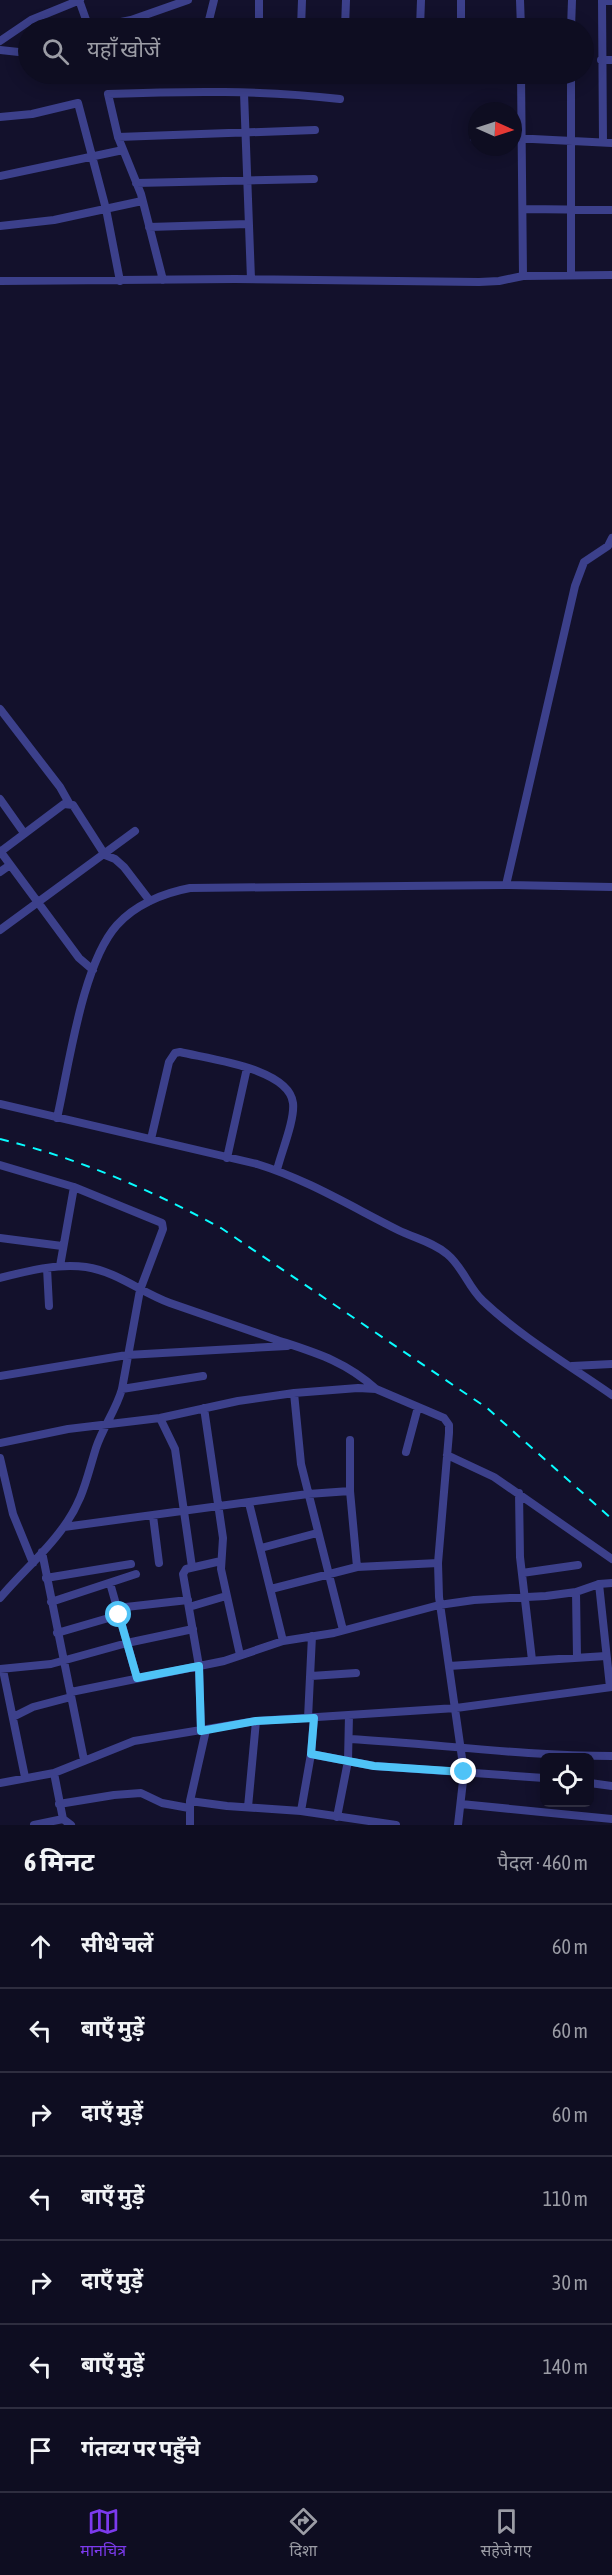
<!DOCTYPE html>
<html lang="hi">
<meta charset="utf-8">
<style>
body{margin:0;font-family:"Asap Condensed","Noto Sans Devanagari",sans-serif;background:#17162a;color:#f1f3f6}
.controls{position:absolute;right:18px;bottom:18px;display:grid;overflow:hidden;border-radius:9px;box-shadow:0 3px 15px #0003}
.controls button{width:54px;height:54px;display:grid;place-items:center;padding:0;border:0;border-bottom:2px solid #2e2d3f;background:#0e0d21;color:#f1f3f6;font:30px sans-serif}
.compass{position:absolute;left:468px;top:102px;width:54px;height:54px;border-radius:50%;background:#0e0d21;box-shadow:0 3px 15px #0003;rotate:93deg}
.stop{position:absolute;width:18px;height:18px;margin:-14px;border:4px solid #4fc3f7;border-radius:50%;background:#fff}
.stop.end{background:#4fc3f7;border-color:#fff;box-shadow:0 2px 6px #0008}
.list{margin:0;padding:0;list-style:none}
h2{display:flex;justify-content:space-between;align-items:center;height:78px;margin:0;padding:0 24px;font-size:26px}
h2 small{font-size:20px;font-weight:400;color:#9b9ca5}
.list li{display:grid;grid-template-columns:39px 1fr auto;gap:18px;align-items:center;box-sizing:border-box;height:84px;padding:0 24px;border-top:2px solid #2e2d3f}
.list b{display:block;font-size:22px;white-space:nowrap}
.list em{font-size:20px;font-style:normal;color:#9b9ca5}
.icon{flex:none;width:33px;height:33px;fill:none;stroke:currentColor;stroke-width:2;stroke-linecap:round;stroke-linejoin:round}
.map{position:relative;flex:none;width:612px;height:1825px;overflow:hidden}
.search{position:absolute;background:#0e0d21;box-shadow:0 3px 15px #0003;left:18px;right:18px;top:18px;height:66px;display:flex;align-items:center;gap:15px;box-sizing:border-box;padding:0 21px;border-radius:33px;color:#9b9ca5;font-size:22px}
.sheet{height:666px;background:#0e0d21}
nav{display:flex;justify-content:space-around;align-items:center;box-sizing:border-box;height:84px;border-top:2px solid #2e2d3f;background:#0e0d21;font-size:16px;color:#9b9ca5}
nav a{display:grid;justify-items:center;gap:3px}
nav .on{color:#7c3aed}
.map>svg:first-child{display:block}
</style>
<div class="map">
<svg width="612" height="1825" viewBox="0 0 612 1825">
<rect width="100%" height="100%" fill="#13112c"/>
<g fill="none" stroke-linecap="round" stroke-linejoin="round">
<path stroke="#3c408b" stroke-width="8" d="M79,0L89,28
M461,0V28
M520,0L521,28
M602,0L603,142
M602,1H612
M91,28L131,20L188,0
M207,28L214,0
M259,28V0
M301,28L302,0
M345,28L346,0
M420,28L421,0
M571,28L572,0
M0,41L31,20L80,0
M0,50L28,53
M601,60H612
M521,74L523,276L612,275
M244,93L251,279
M0,117L32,114L78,103L106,209L120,281
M118,137L315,130
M474,138H477
M513,138L612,143
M0,176L123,150
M136,183L314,179
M523,209L612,210
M0,226L54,220L142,201
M149,227L248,224
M571,275V74
M163,280L141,194L118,137L108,94C185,91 264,90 340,99
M0,281L235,279L479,282L499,281L523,276
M0,709L60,787L69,803
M0,799L24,833
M0,851L79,958L93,970
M0,852L64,804L73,805L105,855L115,859L124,867L150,901
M0,872L10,865
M506,885L575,586L584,562L608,546L612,538
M0,930L135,831
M0,1104L257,1164C306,1179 352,1207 398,1230C414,1238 433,1242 447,1254C463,1267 468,1287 483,1301C521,1337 569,1365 612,1395
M57,1118C69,1066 82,964 117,925C135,905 163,893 190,888L506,885L612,887
M151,1139L169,1062L175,1053L180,1052C208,1059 289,1068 293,1103C295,1120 281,1153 277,1170
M227,1158L247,1068
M0,1165L74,1187L162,1223L163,1229L140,1290L122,1389C116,1410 103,1427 96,1448C86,1480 83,1501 62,1529C44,1554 20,1574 0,1598
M0,1238L62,1246
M60,1266L74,1187
M47,1268L49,1306
M0,1278C27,1271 58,1263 86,1267C118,1272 140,1292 170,1303C204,1315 239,1327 274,1339C313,1352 344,1360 376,1389
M572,1366L612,1364
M0,1376L127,1355L287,1346
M122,1389L203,1376
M294,1393L301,1464L343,1630
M204,1408L223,1538L221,1569L240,1655
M160,1418L175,1449L192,1567
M350,1440V1491L357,1567
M0,1443L68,1429L160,1418L238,1401L294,1393L358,1388L376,1389L444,1418L449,1425V1433L438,1563L439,1597L464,1772L458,1825
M406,1452L418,1407
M447,1455L494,1477L612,1559
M0,1458L13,1514L33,1563
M519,1493L520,1557L532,1660
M249,1503L283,1641
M153,1516L159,1563
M64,1527L308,1494L350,1491
M261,1548L317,1533
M42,1552L84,1760
M522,1573L578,1565
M46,1578L131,1564
M110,1583L137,1678
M599,1584L610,1687
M271,1589L357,1567L438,1563
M576,1592L577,1657
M51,1602L136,1574
M189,1607L226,1596
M117,1608L188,1600
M57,1633L119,1615
M449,1666L606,1656
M0,1669L51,1664L127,1643L193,1629
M3,1670L25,1777
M311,1676L356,1673
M71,1692L224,1661L283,1641L334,1633L439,1605L474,1600L546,1596L576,1592L599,1584L612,1583
M13,1717L33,1707L71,1697
M308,1718L312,1636
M201,1731L199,1666L183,1574L186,1569L221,1561
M350,1739C437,1744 524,1756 612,1756
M311,1754L374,1766L544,1778
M54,1773L63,1819L71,1825
M0,1783L54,1773L134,1741L256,1721L456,1708L612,1687
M590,1783L612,1786
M190,1801L227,1806L301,1811L396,1825
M59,1804L114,1795L141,1793L162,1803L189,1808
M461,1804L612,1819
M248,1807L256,1721
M301,1811L311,1754L314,1718
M337,1817L348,1761L349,1715
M34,1825L63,1819
M190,1825V1801L206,1730"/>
<path stroke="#08fcff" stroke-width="2" stroke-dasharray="9 8" stroke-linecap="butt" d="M0,1139C78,1158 151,1190 221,1228L487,1408L612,1519"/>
</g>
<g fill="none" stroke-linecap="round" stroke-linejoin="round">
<path stroke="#4fc3f7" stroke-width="8" d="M119,1615L137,1678L199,1666L201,1731L256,1721L314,1718L311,1754L374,1766L464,1772"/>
</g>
</svg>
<div class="controls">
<button><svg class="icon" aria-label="locate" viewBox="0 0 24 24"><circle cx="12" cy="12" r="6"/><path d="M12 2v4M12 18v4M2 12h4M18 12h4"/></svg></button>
</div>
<svg class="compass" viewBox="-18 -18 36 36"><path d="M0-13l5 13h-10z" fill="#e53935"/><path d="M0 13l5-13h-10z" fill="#9b9ca5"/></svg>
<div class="stop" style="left:119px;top:1615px"></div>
<div class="stop end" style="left:464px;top:1772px"></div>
<div class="search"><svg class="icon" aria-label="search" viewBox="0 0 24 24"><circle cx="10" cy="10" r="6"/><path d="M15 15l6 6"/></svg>यहाँ खोजें</div>
</div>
<section class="sheet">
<h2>6 मिनट<small>पैदल · 460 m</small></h2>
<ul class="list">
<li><svg class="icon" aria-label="ahead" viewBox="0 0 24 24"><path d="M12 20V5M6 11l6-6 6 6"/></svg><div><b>सीधे चलें</b></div><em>60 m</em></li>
<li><svg class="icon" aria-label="left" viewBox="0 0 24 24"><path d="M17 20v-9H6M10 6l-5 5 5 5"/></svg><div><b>बाएँ मुड़ें</b></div><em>60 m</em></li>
<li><svg class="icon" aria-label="right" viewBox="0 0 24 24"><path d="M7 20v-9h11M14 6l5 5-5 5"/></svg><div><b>दाएँ मुड़ें</b></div><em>60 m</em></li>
<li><svg class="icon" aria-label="left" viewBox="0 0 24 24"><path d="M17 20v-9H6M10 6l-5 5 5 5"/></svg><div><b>बाएँ मुड़ें</b></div><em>110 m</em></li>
<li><svg class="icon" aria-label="right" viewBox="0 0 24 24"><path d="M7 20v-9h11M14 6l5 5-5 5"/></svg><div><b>दाएँ मुड़ें</b></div><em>30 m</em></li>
<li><svg class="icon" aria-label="left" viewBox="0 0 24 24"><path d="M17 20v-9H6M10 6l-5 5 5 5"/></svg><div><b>बाएँ मुड़ें</b></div><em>140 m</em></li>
<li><svg class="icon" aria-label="arrive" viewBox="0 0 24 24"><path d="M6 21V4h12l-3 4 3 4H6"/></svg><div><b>गंतव्य पर पहुँचे</b></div></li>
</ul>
</section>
<nav>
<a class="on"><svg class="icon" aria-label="map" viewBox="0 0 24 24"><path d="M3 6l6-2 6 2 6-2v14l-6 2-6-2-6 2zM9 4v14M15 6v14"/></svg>मानचित्र</a>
<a><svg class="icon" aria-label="directions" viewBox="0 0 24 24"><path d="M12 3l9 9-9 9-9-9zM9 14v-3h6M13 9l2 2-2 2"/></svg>दिशा</a>
<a><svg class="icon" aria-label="saved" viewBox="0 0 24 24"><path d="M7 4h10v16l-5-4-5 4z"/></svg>सहेजे गए</a>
</nav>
